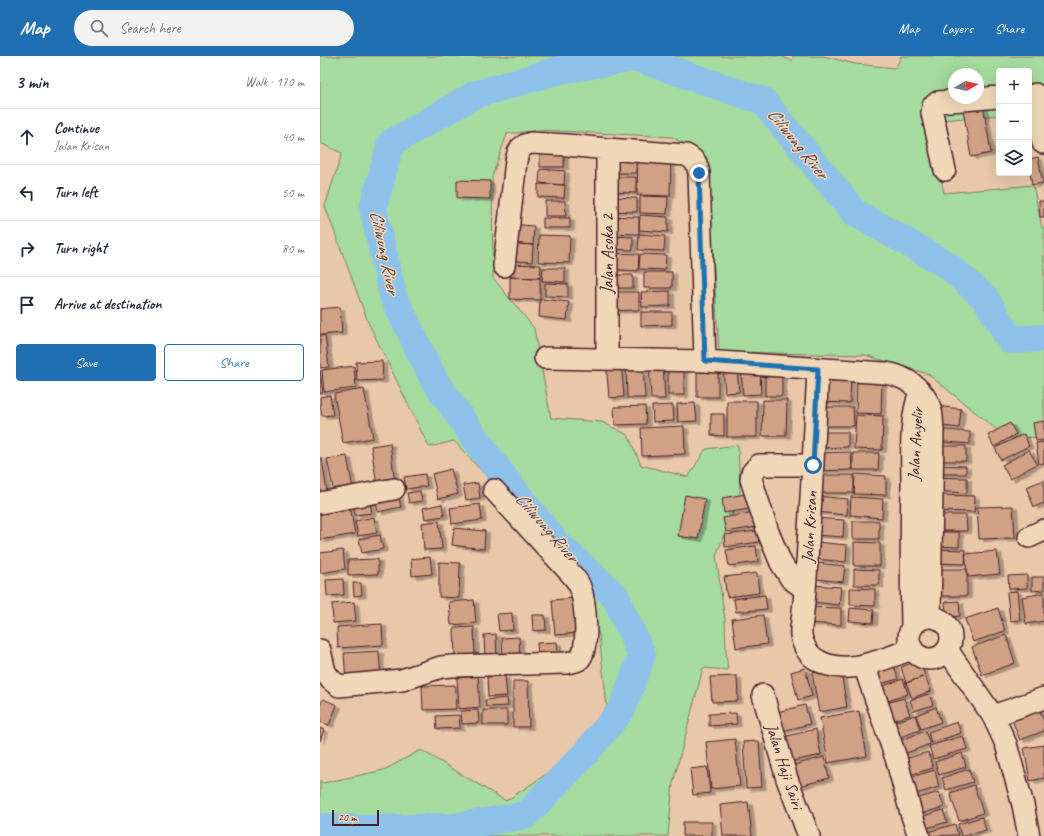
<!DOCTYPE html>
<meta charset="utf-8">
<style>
body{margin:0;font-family:Caveat,sans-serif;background:#f2f2f3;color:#1f2937}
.controls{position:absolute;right:12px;top:12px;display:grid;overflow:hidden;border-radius:4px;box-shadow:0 4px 16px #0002}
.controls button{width:36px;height:36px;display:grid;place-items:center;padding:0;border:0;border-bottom:1px solid #e0e1e3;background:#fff;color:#1f2937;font:20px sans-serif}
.compass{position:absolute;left:628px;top:12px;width:36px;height:36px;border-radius:50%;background:#fff;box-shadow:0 4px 16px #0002;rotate:81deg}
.scale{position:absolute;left:12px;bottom:10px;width:47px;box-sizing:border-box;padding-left:4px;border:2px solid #4a1f2b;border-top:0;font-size:11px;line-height:14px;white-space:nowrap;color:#4a1f2b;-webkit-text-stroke:3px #efd7b7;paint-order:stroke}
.stop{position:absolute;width:12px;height:12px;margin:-9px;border:3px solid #1f6fb2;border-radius:50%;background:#fff}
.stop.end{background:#1f6fb2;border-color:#fff;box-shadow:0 1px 4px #0008}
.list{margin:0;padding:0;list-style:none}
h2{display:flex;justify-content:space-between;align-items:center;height:52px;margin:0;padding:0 16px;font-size:17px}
h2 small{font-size:13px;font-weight:400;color:#747a83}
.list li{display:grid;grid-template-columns:26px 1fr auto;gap:12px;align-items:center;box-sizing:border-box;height:56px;padding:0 16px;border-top:1px solid #e0e1e3}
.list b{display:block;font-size:15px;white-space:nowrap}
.list p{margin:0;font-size:13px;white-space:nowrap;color:#747a83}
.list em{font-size:13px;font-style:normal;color:#747a83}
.actions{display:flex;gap:8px;padding:12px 16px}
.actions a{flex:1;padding:9px 0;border:1px solid #1f6fb2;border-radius:4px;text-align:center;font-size:14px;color:#1f6fb2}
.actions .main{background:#1f6fb2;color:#fff}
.icon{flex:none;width:22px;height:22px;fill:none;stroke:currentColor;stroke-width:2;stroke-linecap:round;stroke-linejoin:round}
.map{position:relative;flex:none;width:724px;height:780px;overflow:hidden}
header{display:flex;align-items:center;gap:24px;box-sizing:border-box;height:56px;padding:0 20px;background:#1f6fb2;color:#fff}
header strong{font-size:19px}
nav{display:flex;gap:22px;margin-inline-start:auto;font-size:14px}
.search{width:280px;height:36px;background:#f2f2f3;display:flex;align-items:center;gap:10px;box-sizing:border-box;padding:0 14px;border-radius:22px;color:#747a83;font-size:15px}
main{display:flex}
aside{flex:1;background:#fff}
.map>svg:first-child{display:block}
</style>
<header>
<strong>Map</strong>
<div class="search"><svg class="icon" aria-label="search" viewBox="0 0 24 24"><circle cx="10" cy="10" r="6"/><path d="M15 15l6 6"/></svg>Search here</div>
<nav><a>Map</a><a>Layers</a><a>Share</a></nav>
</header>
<main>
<aside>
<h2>3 min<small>Walk · 170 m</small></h2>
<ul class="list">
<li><svg class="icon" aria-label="ahead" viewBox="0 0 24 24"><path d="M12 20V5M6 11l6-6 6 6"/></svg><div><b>Continue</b><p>Jalan Krisan</p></div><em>40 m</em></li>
<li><svg class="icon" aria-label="left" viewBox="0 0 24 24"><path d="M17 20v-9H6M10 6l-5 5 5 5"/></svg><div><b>Turn left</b></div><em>50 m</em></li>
<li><svg class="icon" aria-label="right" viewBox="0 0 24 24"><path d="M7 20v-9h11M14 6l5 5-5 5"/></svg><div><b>Turn right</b></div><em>80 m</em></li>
<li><svg class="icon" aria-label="arrive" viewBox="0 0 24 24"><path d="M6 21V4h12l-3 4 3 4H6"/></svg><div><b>Arrive at destination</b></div></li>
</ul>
<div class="actions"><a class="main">Save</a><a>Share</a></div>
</aside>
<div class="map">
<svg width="724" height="780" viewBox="0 0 724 780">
<defs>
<filter id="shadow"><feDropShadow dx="4.5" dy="2.5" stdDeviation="0" flood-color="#0004"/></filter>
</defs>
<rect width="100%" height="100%" fill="#e8c8a9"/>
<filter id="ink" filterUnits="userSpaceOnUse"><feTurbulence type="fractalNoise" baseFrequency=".025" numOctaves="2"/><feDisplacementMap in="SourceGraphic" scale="8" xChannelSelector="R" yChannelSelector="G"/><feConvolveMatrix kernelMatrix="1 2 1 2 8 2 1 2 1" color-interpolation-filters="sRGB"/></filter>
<g filter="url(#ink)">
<path fill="#a5db9f" stroke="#787d65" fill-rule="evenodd" d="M0,0H461L472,5L473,0H503L535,8L576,12L581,0H724V55L709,56V15H679V59L609,65L624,137L713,129L722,172H724V381L687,382L608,318L545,299L399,296L387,101L352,81L220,74L187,78L172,121L173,222L214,272L231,362L282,366L308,379L321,409L368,421L386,393L418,389L420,438L396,500L405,564L406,596L408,614L383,612L353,727L348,780H0V724L3,727L64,714L101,694L186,745L237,711L287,651L279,579L263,525L134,385L109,391L48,266L5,150L22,97L0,87ZM634,18H658V42H634Z"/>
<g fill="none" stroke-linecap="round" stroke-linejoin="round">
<path stroke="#8dc1ea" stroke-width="28" d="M0,771L49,773L134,771L206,759L264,699L302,653L322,599L295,540L236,487L172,406L114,324L73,240L53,152L71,87L154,39L240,14L317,2L443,45L534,156L627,209L666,243L690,284L724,282"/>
</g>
<path fill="#d0a185" stroke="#4a1f2b" filter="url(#shadow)" d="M663,49L671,97L651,101L643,53Z
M220,90H244V111H220Z
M318,99L351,100L350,140L317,139Z
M290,101H316V117H291Z
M718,101L723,127L712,129L709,109V103Z
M220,113L245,115L244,129L219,127Z
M289,121H316V137L289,136Z
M137,124L170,125V143L137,142Z
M218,128L245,129L244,142L218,141Z
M320,140L348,141L347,158L320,157Z
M289,141L317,142V156L288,155Z
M225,145H245L246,160H225Z
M719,145H724V161H720Z
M320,159L348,161V176L319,174Z
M288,160L319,161V178L288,177Z
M223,162H250V172H223Z
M190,168L214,170L213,189L188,187Z
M319,178L345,180L344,195L318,194Z
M219,179L250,180L249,207L218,206Z
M289,180L313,181V194L289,193Z
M188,187L213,189L212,206L187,204Z
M288,197L319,198L318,215L287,213Z
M320,198L346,199L345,214L319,213Z
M190,208L221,209L220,222L190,221Z
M223,212H245V226L222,225Z
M324,216H352V232H324Z
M288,219H313V232H288Z
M190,221L220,222V244L190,243Z
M225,227L248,228V241L225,240Z
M350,235V250L322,251L321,236Z
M289,236H319V254L289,255Z
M220,243L249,246L247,264L219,261Z
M20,251L22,277L0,279V253Z
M321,256H352V269L321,270Z
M5,279L9,311L0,312V280Z
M62,305L63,324L37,325L36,306Z
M301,305L304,341L289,342L286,306Z
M348,307H364V339H348Z
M343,308L345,343H331L329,309Z
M323,309L325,342H307L306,310Z
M34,310L36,332L4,336L2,314Z
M377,310H398V341H377Z
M417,311L419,336L405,337L403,312Z
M440,312L441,338L423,339L421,313Z
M445,312H462V340H445Z
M0,314L3,337L0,338Z
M502,316L531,317L530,347L502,346Z
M537,323L562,325L561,358L536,357Z
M44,333L53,382L23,387L14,338Z
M10,339L13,359L2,360L0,349V341Z
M443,344H467L466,380H442Z
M407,345H437V381H407Z
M375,347L377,365L358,366L357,348Z
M353,349L354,365L333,366L332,350Z
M325,350L326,368L295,369L294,351Z
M617,350L641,353L639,372L615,369Z
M497,351H533L534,370H498Z
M391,358H404V380L391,379Z
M536,359L563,360L562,394L534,393Z
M724,365V384L716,385L713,367Z
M690,367L696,378L674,391L668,379Z
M364,370L365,398L322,400L321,372Z
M615,373L650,376V388L614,385Z
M495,376H528V391L495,392Z
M704,378L709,390L681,404L675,392Z
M724,386V407L719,408L716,387Z
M70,387L75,428L57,430L51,390Z
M614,390H646V405H614Z
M709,394L717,408L690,423L682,409Z
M531,396L532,414L494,415V397Z
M533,397H559L558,414H533Z
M27,400L33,433L14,437L7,403Z
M0,402H2L7,437L0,438Z
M614,409L646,410V418H614Z
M131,413L138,438L118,443L112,418Z
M105,418L107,430L86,433L84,421Z
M535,418L566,420V439L534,438Z
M494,419H534V437H494Z
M613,421L647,422V437L613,435Z
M724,424V447L714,451L706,431Z
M158,427L160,442L146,444L143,429Z
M77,434L81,451L58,456L54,439Z
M100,435L102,445L89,447L87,437Z
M432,437L435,452L404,457L402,442Z
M365,439L385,443L378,483L358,480Z
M613,439L655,440L654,456L613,455Z
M496,440L528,443L527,459L495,456Z
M531,441L563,443L562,462L530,459Z
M49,442L52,457L35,459L33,445Z
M122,448L124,460L105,463L103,452Z
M160,448L162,464L132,468L130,452Z
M30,450L35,478L0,484V455Z
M693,450L695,482L659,483L657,451Z
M434,456L436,471L406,476L403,462Z
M618,459H646L647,475H618Z
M54,461L57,477L38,480L35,465Z
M495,462L524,464L523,481L494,479Z
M119,465L122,493L104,494L102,467Z
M533,465H559V483H533Z
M134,472L165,475L164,493L132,489Z
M437,475L439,486L405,491L404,479Z
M615,476H639V491L615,490Z
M60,479L63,493L42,497L39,483Z
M497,486L527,489L526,506L496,503Z
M534,486L560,487V510H534Z
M436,490L438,506L409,510L406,494Z
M612,493L646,494L645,508L612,507Z
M23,494L25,513L0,517V497Z
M677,495L680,518L648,521L645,498Z
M110,501L112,518L92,520L91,503Z
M58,503V518L28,519V504Z
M119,506L140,507L139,542L119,541Z
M497,507L525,510L523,526L496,523Z
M534,513L559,514V529H534Z
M613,513H647V540H613Z
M437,517L439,537L407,541L404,521Z
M707,519V532L689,533L688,520Z
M712,521H724V534L712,535Z
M23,523L24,539L7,540L6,524Z
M33,527H41L42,539L34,540Z
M493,529L521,531L519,549L491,546Z
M530,532L555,533V550L530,549Z
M697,535L700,564L690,565L687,536Z
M724,537V565L706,568L702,541Z
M445,539L447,553L416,556L414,543Z
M255,542L258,577L235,579L232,544Z
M154,544L156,567L131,569L129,546Z
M639,545L640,560L626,561L625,546Z
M34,546L36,565L13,567L12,548Z
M488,551L521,552V569L487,567Z
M530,552L554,554L553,567L529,565Z
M678,552L685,575L653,586L645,563Z
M192,557L193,574L179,575L177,558Z
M212,559H225L226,574L213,575Z
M443,559L447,588L416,592L412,563Z
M62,568L63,589L18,592L17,571Z
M154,571L155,602L135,603L134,572Z
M176,578L177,605H165L164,579Z
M686,579L695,607L662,619L652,591Z
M199,581L200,602L183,603L182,582Z
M237,586L238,598L218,600L217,587Z
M59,595L61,624L26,627L24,597Z
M572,602L578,623L553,630L547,610Z
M600,604L605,620L586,627L581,611Z
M520,611L527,651L499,656L492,617Z
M485,612L492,640L478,644L471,616Z
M158,620L160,651L139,653L137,622Z
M185,620L187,640L168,641L167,621Z
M417,620L418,645L392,646L390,621Z
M605,620L611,635L592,642L586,627Z
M583,623L588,638L559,648L554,633Z
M193,625H208L209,671H193Z
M135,629L136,653L103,654L102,630Z
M609,638L613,649L594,655L590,644Z
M187,642L188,650L166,651L165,644Z
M584,642L590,659L564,667L559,649Z
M3,643L17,649L9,669L0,666V649Z
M485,649L490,668L462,675L457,656Z
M718,649L724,666V675L700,684L690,659Z
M616,651L621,666L601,673L596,659Z
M158,654L159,667L142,668L141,655Z
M163,654H187V669H163Z
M539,655L547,700L508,707L500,662Z
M416,657L417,668L389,670V658Z
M139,659L140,672L117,673L116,660Z
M595,659L600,674L572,684L566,669Z
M637,666L641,677L611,687L608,676Z
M0,672L4,674L0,685Z
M496,673L501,699L468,706L463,681Z
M605,675L610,688L576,701L571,688Z
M643,680L647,693L613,703L609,690Z
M415,683L420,730L391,733L386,686Z
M439,685L442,731L426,732L423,686Z
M724,689V722L710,725L704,692Z
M608,696L613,712L583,721L578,705Z
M642,697L646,711L619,719L615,706Z
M504,701L509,722L476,731L470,710Z
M387,711L390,737L373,739L370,713Z
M649,713L653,726L626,734L622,722Z
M615,714L619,731L589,740L584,723Z
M654,729L663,757L639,765L630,737Z
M619,736L624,751L593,760L589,745Z
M428,746L432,780H403L400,749Z
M623,754L627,766L600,774L597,762Z
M662,761L666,774L645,780H641L638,768Z
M363,766H392V780H363Z
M635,768L638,779L602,780L601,778Z"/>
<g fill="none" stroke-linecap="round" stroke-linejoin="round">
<defs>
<path id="minor" d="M715,38L723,87
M625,114L612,57L613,50L618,46L679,41
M184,210L196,105L198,97L201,92L205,89L211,87L247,89L287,93L366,99C375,104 377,107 379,117L385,305
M225,302L385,305L565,317C572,318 579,320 586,324C596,329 607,341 610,352C613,359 612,367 613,374L610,561
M287,303V93
M498,313C495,378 491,442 487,506C486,523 485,539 483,555C483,562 480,571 481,579C482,587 487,597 494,602C523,623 563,603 592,593
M0,447L74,433
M709,481L724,474
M485,533L471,523L461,507L448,476L431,423L432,417L439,409H493
M589 582a21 21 0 1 1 42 0a21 21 0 1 1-42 0Z
M592,572C591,525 591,477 592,429C592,398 589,366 600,336
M0,594L5,616L11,624L19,630L82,624L121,611L132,610L246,607C250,606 255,606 258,604C271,596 265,544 260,531C259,527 255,523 253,520L174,434
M628,595L673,660L686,688L703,749L709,780
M544,609L576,702L591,757L599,780
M443,639L467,723L489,780
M673,660L724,642"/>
</defs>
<use href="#minor" stroke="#4a1f2b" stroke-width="24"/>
<use href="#minor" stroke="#efd7b7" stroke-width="21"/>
</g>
</g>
<g fill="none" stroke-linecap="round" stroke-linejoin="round" filter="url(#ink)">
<path stroke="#1f6fb2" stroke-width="5" d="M379,117L385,305L498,313L493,409"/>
</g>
<g text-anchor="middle" stroke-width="3" stroke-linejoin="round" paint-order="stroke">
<g font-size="17" fill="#4a1f2b" stroke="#efd7b7">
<text transform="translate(287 198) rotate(-90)" y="6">Jalan Asoka 2</text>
<text transform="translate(595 388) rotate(-87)" y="6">Jalan Anyelir</text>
<text transform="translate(489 471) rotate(-87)" y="6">Jalan Krisan</text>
<text transform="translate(465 710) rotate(72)" y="6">Jalan Haji Sairi</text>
</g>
<g font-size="18" font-style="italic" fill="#573f51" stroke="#efd7b7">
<text transform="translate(478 87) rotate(51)" y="6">Ciliwung River</text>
<text transform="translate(65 196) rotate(78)" y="6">Ciliwung River</text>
<text transform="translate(227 471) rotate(49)" y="6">Ciliwung River</text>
</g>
</g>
</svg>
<div class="controls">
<button>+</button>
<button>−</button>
<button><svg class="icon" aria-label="layers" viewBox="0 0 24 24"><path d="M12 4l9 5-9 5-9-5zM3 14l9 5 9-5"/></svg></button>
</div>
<svg class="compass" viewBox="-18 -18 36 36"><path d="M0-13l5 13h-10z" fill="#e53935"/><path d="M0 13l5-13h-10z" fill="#747a83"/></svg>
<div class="scale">20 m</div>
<div class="stop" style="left:493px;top:409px"></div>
<div class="stop end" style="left:379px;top:117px"></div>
</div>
</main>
